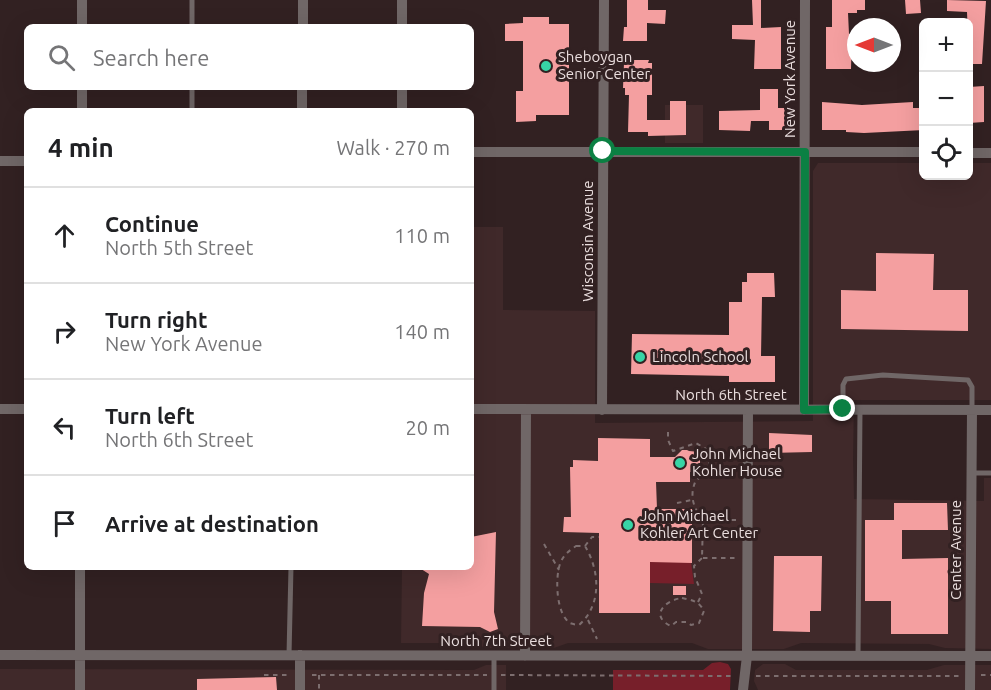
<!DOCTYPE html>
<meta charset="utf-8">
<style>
body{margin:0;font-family:Ubuntu,sans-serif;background:#f6f6f6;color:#202124}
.controls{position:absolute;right:18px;top:18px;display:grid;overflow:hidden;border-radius:9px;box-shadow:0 6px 24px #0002}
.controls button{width:54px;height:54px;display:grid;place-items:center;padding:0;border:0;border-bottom:2px solid #e0e0e0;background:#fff;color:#202124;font:30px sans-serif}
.compass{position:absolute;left:847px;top:18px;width:54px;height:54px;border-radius:50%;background:#fff;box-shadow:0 6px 24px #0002;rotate:270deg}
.stop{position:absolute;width:18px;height:18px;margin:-14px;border:4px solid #0b8043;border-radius:50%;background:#fff}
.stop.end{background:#0b8043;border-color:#fff;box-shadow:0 2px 6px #0008}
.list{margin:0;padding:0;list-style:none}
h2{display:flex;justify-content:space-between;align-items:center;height:78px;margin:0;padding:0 24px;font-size:26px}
h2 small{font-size:20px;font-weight:400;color:#757577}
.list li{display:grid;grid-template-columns:39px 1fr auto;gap:18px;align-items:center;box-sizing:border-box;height:96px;padding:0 24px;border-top:2px solid #e0e0e0}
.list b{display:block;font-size:22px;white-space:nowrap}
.list p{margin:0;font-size:20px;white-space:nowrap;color:#757577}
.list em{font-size:20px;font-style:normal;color:#757577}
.icon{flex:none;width:33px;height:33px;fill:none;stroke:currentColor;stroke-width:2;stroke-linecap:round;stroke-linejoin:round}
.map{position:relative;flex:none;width:991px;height:690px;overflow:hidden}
.search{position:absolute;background:#fff;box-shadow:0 6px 24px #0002;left:24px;top:24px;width:450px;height:66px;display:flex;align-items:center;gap:15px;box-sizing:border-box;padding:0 21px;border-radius:9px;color:#757577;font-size:22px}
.panel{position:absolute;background:#fff;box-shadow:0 6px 24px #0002;left:24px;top:108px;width:450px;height:462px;border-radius:9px}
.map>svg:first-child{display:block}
</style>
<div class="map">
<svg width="991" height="690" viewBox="0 0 991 690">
<rect width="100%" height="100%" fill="#322122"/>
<path fill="#40292a" d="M665,105H703V143H665Z
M818,163H923L924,176H968L969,163H991V400H854L853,459L854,499L984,501V478H991V649L945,648L929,644L801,643L784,649H708L692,643H568L554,648H486L473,643H401L402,567H471V227H503V310L595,311V423L813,421V171Z
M763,664H785L796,670H927L944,665H991V690H758L754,681L755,670Z
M486,665H506V690H0V669L474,670Z"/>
<path fill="#771f2a" d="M650,562H691L694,584L650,583Z
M720,662L728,664L731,669L730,690H613V670H703L712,663Z"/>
<path fill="#f49fa0" d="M627,0H648V10H666L665,24L647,23V41H623L624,27H627Z
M752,0H761V28L781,27V69H754L755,40L732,39V25H753Z
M832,0H865V10H857V13H848L849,34H852L851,69H826V27H832Z
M905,0H920L921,13L906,14Z
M947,0L986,1L982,64H969L967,12L947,11Z
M523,17H549V24H569V115H536V121L516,122V91H523V41H505V24L523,23Z
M631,60H649L648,63H652V95H647V120H670V101H686V135L648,136V132H628L629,95H625V88H623L624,63H631Z
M984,86V122L969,123V87Z
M760,89H778V108H786V130H769V121H751L750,131L719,130V111L760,110Z
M822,102L862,105L913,102V108H924V130L864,133L846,132V130H822Z
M876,253L934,254L933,290H968V331L841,329V290L876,291Z
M747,273H774L775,297H762L761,356H775V382H729V376L631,374L632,334L729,335V302H742V282H747Z
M769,433L812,435V452L769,453Z
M598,438L650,439V457H675L682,450H687L689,451L700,452V473L690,472V482H656L657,509H692V563L650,562V613H599V533L563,532L564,517H571L570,467H573V460L598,461Z
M894,503H947L948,530H902V559L948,558V634H891V601H865V520H894Z
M496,532L494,612L498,629L490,632L480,627L422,626L424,593L429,574L418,567H471V537Z
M774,556H822L821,611H810V632L773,631Z
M673,586H686V595H673Z
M276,677L277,690H197V679Z"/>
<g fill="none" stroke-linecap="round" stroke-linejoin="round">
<path stroke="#7d6e6f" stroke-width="2" stroke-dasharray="4.5 4.5" stroke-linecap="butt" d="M668,432V440L673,451L696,443L710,451L709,465L706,477
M677,503L692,500
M703,520C693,508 689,495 696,480L701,477H727
M736,520H703L702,558H737
M544,544L559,570
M576,546H585C600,571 602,605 579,625C578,625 572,624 570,623C556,614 555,578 560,564C563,555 569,551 576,546Z
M585,546L592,537H599
M682,598C692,600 699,601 704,611L699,623L691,625L687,622H676L671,626C649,616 665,600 682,598Z
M698,602L702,594L695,577L694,566L702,558
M588,620L597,639
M264,675H289
M312,675H487
M319,675V690
M501,675L733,676
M981,675H991
M756,676H961"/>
<path stroke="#706767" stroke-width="5" d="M192,27V0
M192,111V87
M843,409V385L846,379L883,375L968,380L972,387V410
M971,473H991
M289,655L291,567
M494,656V690
M858,656L860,409"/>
<path stroke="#706767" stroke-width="10" d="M82,27V0
M303,27V0
M402,27V0
M82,111V87
M302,111V87
M402,111V87
M471,152H924
M968,153H991
M0,161H27
M0,409H27
M471,409L991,410
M602,410L604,0
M804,410L805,0
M0,655L991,656
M300,655V690
M525,656L526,410
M80,690V567
M743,690L747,656L748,410
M970,690L972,410"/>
</g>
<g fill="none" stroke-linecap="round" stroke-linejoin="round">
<path stroke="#0b8043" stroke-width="8" d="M603,151L805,152L804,410L843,409"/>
</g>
<g fill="#37d4a6" stroke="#322122" stroke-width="2">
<circle cx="546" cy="66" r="6"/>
<circle cx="640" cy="357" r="6"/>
<circle cx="680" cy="463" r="6"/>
<circle cx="628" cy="525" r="6"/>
</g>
<g text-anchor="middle" stroke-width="6" stroke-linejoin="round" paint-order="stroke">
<g font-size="15" fill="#eadede" stroke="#322122" text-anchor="start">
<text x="558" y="62">Sheboygan<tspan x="558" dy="17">Senior Center</tspan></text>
<text x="652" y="362">Lincoln School</text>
<text x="692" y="459">John Michael<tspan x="692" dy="17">Kohler House</tspan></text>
<text x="640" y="521">John Michael<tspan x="640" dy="17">Kohler Art Center</tspan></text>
</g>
<g font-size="15" fill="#eadede" stroke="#322122">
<text transform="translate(790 79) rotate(-90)" y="5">New York Avenue</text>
<text transform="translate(588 241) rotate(-90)" y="5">Wisconsin Avenue</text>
<text x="731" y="400">North 6th Street</text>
<text transform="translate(956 550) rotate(-90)" y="5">Center Avenue</text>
<text x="496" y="646">North 7th Street</text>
</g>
</g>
</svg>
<div class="controls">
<button>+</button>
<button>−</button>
<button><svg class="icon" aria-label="locate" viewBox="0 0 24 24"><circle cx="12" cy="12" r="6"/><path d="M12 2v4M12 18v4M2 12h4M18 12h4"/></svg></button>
</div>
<svg class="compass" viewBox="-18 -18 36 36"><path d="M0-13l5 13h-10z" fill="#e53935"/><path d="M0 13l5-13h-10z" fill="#757577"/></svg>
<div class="stop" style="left:603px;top:151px"></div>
<div class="stop end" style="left:843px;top:409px"></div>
<div class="search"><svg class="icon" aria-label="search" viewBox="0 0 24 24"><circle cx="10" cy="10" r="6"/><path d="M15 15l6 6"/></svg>Search here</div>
<section class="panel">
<h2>4 min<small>Walk · 270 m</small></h2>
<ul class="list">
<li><svg class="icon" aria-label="ahead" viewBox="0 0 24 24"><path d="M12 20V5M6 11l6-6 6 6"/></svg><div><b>Continue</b><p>North 5th Street</p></div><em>110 m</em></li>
<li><svg class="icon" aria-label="right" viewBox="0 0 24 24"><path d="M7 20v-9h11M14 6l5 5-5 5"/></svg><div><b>Turn right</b><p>New York Avenue</p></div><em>140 m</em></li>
<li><svg class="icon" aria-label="left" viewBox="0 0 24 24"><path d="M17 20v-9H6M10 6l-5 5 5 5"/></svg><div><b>Turn left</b><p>North 6th Street</p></div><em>20 m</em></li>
<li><svg class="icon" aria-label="arrive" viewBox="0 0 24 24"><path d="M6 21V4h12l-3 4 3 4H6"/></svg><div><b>Arrive at destination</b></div></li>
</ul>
</section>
</div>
